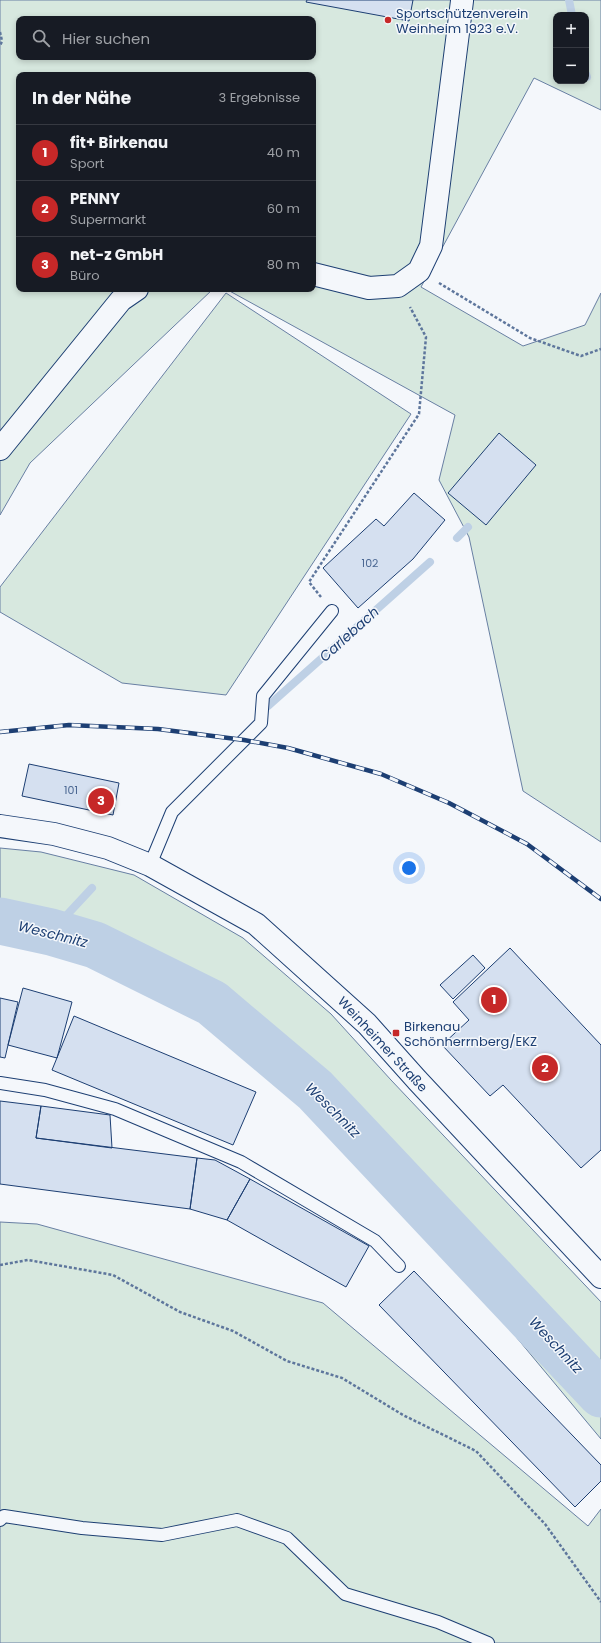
<!DOCTYPE html>
<html lang="de">
<meta charset="utf-8">
<style>
body{margin:0;font-family:Poppins,sans-serif;background:#20242c;color:#f1f3f6}
.controls{position:absolute;right:12px;top:12px;display:grid;overflow:hidden;border-radius:8px;box-shadow:0 2px 6px #0003}
.controls button{width:36px;height:36px;display:grid;place-items:center;padding:0;border:0;border-bottom:1px solid #363941;background:#171b24;color:#f1f3f6;font:20px sans-serif}
.you{position:absolute;left:409px;top:868px;width:14px;height:14px;margin:-10px;border:3px solid #fff;border-radius:50%;background:#1a73e8;box-shadow:0 0 0 6px #1a73e833}
.badge{display:grid;place-items:center;width:26px;height:26px;border-radius:50%;background:#c62828;color:#fff;font-size:13px;font-weight:700}
.pin{position:absolute;translate:-50% -50%;border:2px solid #fff;box-shadow:0 1px 4px #0006}
.list{margin:0;padding:0;list-style:none}
h2{display:flex;justify-content:space-between;align-items:center;height:52px;margin:0;padding:0 16px;font-size:17px}
h2 small{font-size:13px;font-weight:400;color:#9ea1a6}
.list li{display:grid;grid-template-columns:26px 1fr auto;gap:12px;align-items:center;box-sizing:border-box;height:56px;padding:0 16px;border-top:1px solid #363941}
.list b{display:block;font-size:15px;white-space:nowrap}
.list p{margin:0;font-size:13px;white-space:nowrap;color:#9ea1a6}
.list em{font-size:13px;font-style:normal;color:#9ea1a6}
.icon{flex:none;width:22px;height:22px;fill:none;stroke:currentColor;stroke-width:2;stroke-linecap:round;stroke-linejoin:round}
.map{position:relative;flex:none;width:601px;height:1643px;overflow:hidden}
.search{position:absolute;background:#171b24;box-shadow:0 2px 6px #0003;left:16px;top:16px;width:300px;height:44px;display:flex;align-items:center;gap:10px;box-sizing:border-box;padding:0 14px;border-radius:8px;color:#9ea1a6;font-size:15px}
.panel{position:absolute;background:#171b24;box-shadow:0 2px 6px #0003;left:16px;top:72px;width:300px;height:220px;border-radius:8px}
.map>svg:first-child{display:block}
</style>
<div class="map">
<svg width="601" height="1643" viewBox="0 0 601 1643">
<rect width="100%" height="100%" fill="#f4f7fb"/>
<path fill="#d7e8df" stroke="#687fa3" fill-rule="evenodd" d="M0,0H601V110L534,78L421,287L523,346L585,325L601,293V842L523,791L469,537L439,480L455,415L226,289H313V75H19V289H213L30,463L0,515ZM556,15H586V81H556ZM19,19H313V57H19Z
M226,293L411,414L226,695L122,683L0,612V587Z
M0,848L41,852L134,875L243,938L331,1014L391,1080L601,1302V1439L309,1088L184,988L80,927L0,903Z
M0,1222L37,1224L323,1303L588,1526L601,1509V1643H0Z"/>
<g fill="none" stroke-linecap="round" stroke-linejoin="round">
<path stroke="#bed0e5" stroke-width="8" d="M569,0L572,15
M586,74L587,77
M457,538L468,527
M268,706L430,562
M51,932L92,888"/>
<path stroke="#bed0e5" stroke-width="47" d="M0,921L51,932L95,945L212,1003L315,1090L601,1394"/>
</g>
<path fill="#d5e0f0" stroke="#1d3f73" d="M307,0H413L409,21L306,2Z
M499,433L536,465L486,525L448,493Z
M414,493L445,520L413,559L358,608L323,568L376,519L384,526Z
M29,764L119,783L113,815L22,796Z
M510,948L601,1045V1150L581,1168L503,1085L490,1096L442,1045L469,1020L453,1002Z
M473,955L485,968L453,999L440,985Z
M23,988L72,1002L57,1058L8,1045Z
M0,998L18,1002L5,1058L0,1057Z
M74,1016L256,1092L233,1145L52,1070Z
M0,1101L41,1106L36,1138L197,1158L190,1209L0,1184Z
M41,1106L110,1115L112,1148L36,1138Z
M197,1158L215,1160L250,1179L227,1220L190,1209Z
M250,1179L369,1246L346,1287L227,1220Z
M414,1271L601,1465V1481L575,1507L379,1305Z"/>
<g fill="none" stroke-linecap="round" stroke-linejoin="round">
<defs>
<path id="lane" d="M150,865L172,812L261,723L263,696L332,611
M0,1083L45,1090L115,1109L241,1162L375,1241L399,1266
M0,1520L4,1516L82,1528L162,1535L237,1520L287,1538L345,1594L438,1622L488,1643"/>
<path id="street" d="M313,274L369,288L398,286L419,271L431,246L462,1
M0,449L121,300L137,289"/>
<path id="secondary" d="M0,826L54,834L108,848L150,865L256,924L367,1024L417,1080L601,1277"/>
</defs>
<use href="#lane" stroke="#1d3f73" stroke-width="14"/>
<use href="#street" stroke="#1d3f73" stroke-width="24"/>
<use href="#secondary" stroke="#1d3f73" stroke-width="24"/>
<path stroke="#5e769c" stroke-width="2.5" stroke-dasharray="3 2" stroke-linecap="butt" d="M0,32L2,41L0,46
M439,283L530,338L581,356L601,349
M321,597L309,582L419,414L426,337L410,307
M0,1265L28,1260L113,1275L180,1312L233,1331L287,1361L342,1378L403,1415L476,1451L545,1524L601,1602"/>
<use href="#lane" stroke="#f4f7fb" stroke-width="12"/>
<use href="#street" stroke="#f4f7fb" stroke-width="22"/>
<use href="#secondary" stroke="#f4f7fb" stroke-width="22"/>
<defs>
<path id="rail" d="M0,732L69,725L158,729L244,740L288,748L381,774L449,803L527,844L601,899"/>
</defs>
<use href="#rail" stroke="#1d3f73" stroke-width="4.5"/>
<use href="#rail" stroke="#f4f7fb" stroke-width="3" stroke-dasharray="9" stroke-linecap="butt"/>
</g>
<g fill="#c62828" stroke="#f4f7fb" stroke-width="1.5">
<circle cx="388" cy="20" r="4"/>
<rect x="392" y="1029" width="8" height="8" rx="2"/>
</g>
<g text-anchor="middle" stroke-width="3" stroke-linejoin="round" paint-order="stroke">
<g font-size="11" fill="#4b6792">
<text x="370" y="567">102</text>
<text x="71" y="794">101</text>
</g>
<g font-size="13" fill="#1d3f73" stroke="#f4f7fb" text-anchor="start">
<text x="396" y="18">Sportschützenverein<tspan x="396" dy="15">Weinheim 1923 e.V.</tspan></text>
<text x="404" y="1031">Birkenau<tspan x="404" dy="15">Schönherrnberg/EKZ</tspan></text>
</g>
<g font-size="13" fill="#1d3f73" stroke="#f4f7fb">
<text transform="translate(383 1044) rotate(47)" y="5">Weinheimer Straße</text>
</g>
<g font-size="14" font-style="italic" fill="#1d3f73" stroke="#f4f7fb">
<text transform="translate(349 634) rotate(-42)" y="5">Carlebach</text>
<text transform="translate(53 934) rotate(14)" y="5">Weschnitz</text>
<text transform="translate(333 1110) rotate(45)" y="5">Weschnitz</text>
<text transform="translate(556 1345) rotate(47)" y="5">Weschnitz</text>
</g>
</g>
</svg>
<div class="controls">
<button>+</button>
<button>−</button>
</div>
<div class="you"></div>
<div class="pin badge" style="left:494px;top:1000px">1</div>
<div class="pin badge" style="left:545px;top:1068px">2</div>
<div class="pin badge" style="left:101px;top:801px">3</div>
<div class="search"><svg class="icon" aria-label="search" viewBox="0 0 24 24"><circle cx="10" cy="10" r="6"/><path d="M15 15l6 6"/></svg>Hier suchen</div>
<section class="panel">
<h2>In der Nähe<small>3 Ergebnisse</small></h2>
<ul class="list">
<li><span class="badge">1</span><div><b>fit+ Birkenau</b><p>Sport</p></div><em>40 m</em></li>
<li><span class="badge">2</span><div><b>PENNY</b><p>Supermarkt</p></div><em>60 m</em></li>
<li><span class="badge">3</span><div><b>net-z GmbH</b><p>Büro</p></div><em>80 m</em></li>
</ul>
</section>
</div>
